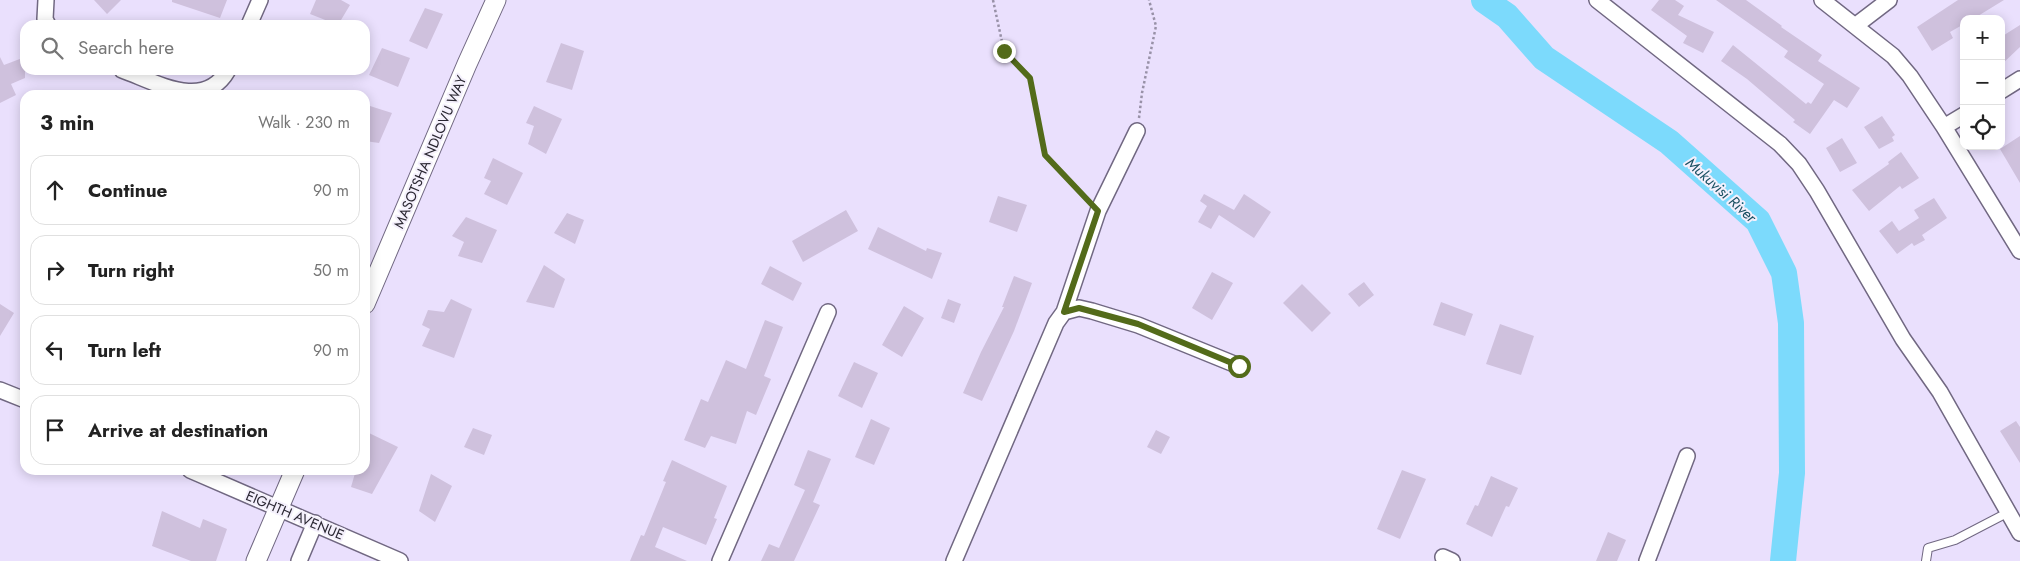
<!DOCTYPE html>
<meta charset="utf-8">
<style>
body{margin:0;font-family:Jost,sans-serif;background:#f2f2f2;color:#222}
.controls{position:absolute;right:15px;top:15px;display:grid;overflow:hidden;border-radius:10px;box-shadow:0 2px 12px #0003}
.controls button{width:45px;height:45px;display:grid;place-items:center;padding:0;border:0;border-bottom:1px solid #e0e0e0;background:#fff;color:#222;font:25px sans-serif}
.stop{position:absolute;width:15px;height:15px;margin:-11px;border:4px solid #536b1a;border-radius:50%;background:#fff}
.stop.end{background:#536b1a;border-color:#fff;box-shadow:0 1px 5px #0008}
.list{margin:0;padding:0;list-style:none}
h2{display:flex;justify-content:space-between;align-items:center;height:65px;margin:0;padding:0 20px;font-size:21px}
h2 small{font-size:16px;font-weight:400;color:#767676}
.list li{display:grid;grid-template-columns:32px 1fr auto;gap:15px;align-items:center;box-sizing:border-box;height:70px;margin:0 10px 10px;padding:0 10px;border:1px solid #e0e0e0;border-radius:15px}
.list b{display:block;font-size:19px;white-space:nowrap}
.list em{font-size:16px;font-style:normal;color:#767676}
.icon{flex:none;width:28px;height:28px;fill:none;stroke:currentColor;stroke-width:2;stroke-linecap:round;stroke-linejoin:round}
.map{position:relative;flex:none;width:2020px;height:561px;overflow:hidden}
.search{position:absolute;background:#fff;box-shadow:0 2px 12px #0003;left:20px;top:20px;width:350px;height:55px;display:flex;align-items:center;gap:12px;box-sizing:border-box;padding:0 18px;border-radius:15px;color:#767676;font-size:19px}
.panel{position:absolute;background:#fff;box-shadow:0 2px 12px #0003;left:20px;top:90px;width:350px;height:385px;border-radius:15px}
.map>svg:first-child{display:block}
</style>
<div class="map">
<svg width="2020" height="561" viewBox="0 0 2020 561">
<rect width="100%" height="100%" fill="#eae0fd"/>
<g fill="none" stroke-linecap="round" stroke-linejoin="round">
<path stroke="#7cdafc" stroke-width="26" d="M1484,0L1507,16L1544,58L1669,142L1758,221L1784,273L1791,323L1792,473L1783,561"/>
</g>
<path fill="#cfc1dd" d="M94,0H121L107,14Z
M172,0H227L220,18L172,2Z
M316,0H341L350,5L338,25L310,14Z
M1659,0H1675L1684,6L1678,15L1714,32L1703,53L1683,43L1687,36L1651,10Z
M1716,0H1746L1782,26L1781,27L1822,55L1818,61L1860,88L1847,108L1834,100L1810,134L1793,122L1795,120L1747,79L1721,61L1733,45L1806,104L1808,102L1811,104L1824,84L1784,57L1788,51Z
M1958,0H2004L1973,19H1964V24L1950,32L1953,38L1932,51L1917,27Z
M425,8L443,14L427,49L409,41Z
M2020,25V47L2001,65V37Z
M561,43L584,51L572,90L546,82Z
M382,48L410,58L398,87L369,75Z
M0,57L4,65L25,57V78L11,84L16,95L0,103Z
M370,106L392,113L379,143L365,141V115Z
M534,106L562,119L546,154L528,144L534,126L526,123Z
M1882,116L1895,135L1892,137L1894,141L1879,149L1864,127Z
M2020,136V183L2000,149Z
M1842,138L1857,163L1840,172L1826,148Z
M1901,152L1919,178L1902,189L1900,186L1869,211L1852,190L1889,164L1888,162Z
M493,158L523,173L507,205L484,194L491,181L484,178Z
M1204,194L1234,210L1244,194L1271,212L1254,238L1219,215L1211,229L1198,222L1207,206L1200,201Z
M998,196L1027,205L1017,232L989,222Z
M1934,198L1947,218L1922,235L1925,240L1914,246L1912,243L1897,254L1879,231L1892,221L1899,231L1919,218L1914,210Z
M846,210L858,231L803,262L792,241Z
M567,213L584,220L575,244L554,233Z
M466,217L497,230L482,263L458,256L464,242L452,236Z
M878,227L926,251L927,248L942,253L932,279L868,249Z
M544,265L565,279L554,308L526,302Z
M770,266L802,283L793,301L761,284Z
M1212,272L1233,283L1212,320L1192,308Z
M1014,276L1032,283L1014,331L982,401L963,393L981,352L1004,307H1002Z
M1364,282L1374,295L1359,307L1348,294Z
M1302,284L1331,313L1312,332L1283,303Z
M451,299L472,309L454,358L422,346L430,329L422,325L428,310L444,312Z
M948,299L961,304L954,323L941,318Z
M1441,302L1473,314L1465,336L1433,325Z
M0,304L14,313L0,336Z
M904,306L924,318L902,357L882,345Z
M765,320L783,327L764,376L771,379L756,415L747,411L736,444L711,436L705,448L684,440L701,399L708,402L726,360L746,369Z
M1500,324L1534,336L1521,375L1486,364Z
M854,362L878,373L862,408L838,396Z
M871,419L890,428L874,465L855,457Z
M2016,421L2020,427V463L2000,431Z
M473,428L492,435L484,455L464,447Z
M1156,430L1170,437L1161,454L1147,447Z
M369,433L398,447L372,494L351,487L356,470H365V445Z
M808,450L831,459L813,502L820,505L794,561H761L769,544L779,548L805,490L794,485Z
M672,460L727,486L714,518L717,519L706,545L663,527L655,547L687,561H630L641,535L644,536L666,482L663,481Z
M1402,470L1426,479L1400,539L1377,529Z
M431,474L452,486L435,522L419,511Z
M1491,476L1518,488L1509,507L1506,506L1492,537L1466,524L1475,505L1478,506Z
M162,511L200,528L203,519L227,529L216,561H191L152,546Z
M1608,532L1626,540L1617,561H1596Z"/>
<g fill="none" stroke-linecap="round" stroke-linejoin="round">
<defs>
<path id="service" d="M1926,561L1928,548L1955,540L2007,513"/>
<path id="minor" d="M46,0L45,19L48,25
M1597,0L1780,144L1799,164L1817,191L1903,339L1940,392L2020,533
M1822,0L1893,56L1910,76L1944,127L2020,251
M249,25L260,0
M1855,26L1889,0
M122,70C156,82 204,112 228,70
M2001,91L2020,79
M1944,127L1964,115
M1064,312L1098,211L1137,131
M0,390L25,400
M190,470L400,561
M1443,557L1452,561
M299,561L315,523
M720,561L828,312
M954,561L1056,323L1064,312L1079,308L1092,311L1138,325L1239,366
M1647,561L1687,456"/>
<path id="tertiary" d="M365,304L467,64L496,0
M256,561L295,470"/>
</defs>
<use href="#service" stroke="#716882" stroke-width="10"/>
<use href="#minor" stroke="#716882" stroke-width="18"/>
<use href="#tertiary" stroke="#716882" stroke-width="21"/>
<path stroke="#9891a7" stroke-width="2.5" stroke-dasharray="2.5 2.5" stroke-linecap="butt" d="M993,0L1004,51L1030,78L1045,155L1087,199
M1139,118L1142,93L1156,26L1149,0"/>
<use href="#service" stroke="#fff" stroke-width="8"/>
<use href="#minor" stroke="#fff" stroke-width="15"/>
<use href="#tertiary" stroke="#fff" stroke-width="19"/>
</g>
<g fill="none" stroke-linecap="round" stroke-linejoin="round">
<path stroke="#536b1a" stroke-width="6" d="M1004,51L1030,78L1045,155L1098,211L1064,312L1079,308L1138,324L1239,366"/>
</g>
<g text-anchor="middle" stroke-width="4" stroke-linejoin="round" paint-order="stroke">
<g font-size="14" fill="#2b2833" stroke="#f4f0fc">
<text transform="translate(430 152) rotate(-67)" y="5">MASOTSHA NDLOVU WAY</text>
<text transform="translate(295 515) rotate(23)" y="5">EIGHTH AVENUE</text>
</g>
<g font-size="15" font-style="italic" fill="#1a5062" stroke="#f4f0fc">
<text transform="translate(1721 190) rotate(42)" y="5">Mukuvisi River</text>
</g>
</g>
</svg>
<div class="controls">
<button>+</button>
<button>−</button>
<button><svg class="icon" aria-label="locate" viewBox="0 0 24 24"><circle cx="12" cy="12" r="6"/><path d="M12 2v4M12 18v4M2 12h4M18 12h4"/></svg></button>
</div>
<div class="stop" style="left:1239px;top:366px"></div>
<div class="stop end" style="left:1004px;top:51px"></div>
<div class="search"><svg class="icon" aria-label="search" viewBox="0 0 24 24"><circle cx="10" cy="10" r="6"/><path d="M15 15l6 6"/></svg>Search here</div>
<section class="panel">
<h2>3 min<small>Walk · 230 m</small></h2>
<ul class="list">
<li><svg class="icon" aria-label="ahead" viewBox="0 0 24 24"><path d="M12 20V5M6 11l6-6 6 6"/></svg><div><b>Continue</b></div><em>90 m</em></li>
<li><svg class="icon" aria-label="right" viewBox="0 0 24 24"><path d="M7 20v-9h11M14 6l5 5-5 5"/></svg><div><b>Turn right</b></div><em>50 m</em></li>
<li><svg class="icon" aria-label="left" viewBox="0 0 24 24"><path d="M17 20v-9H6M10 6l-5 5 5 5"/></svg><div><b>Turn left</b></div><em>90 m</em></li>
<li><svg class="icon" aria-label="arrive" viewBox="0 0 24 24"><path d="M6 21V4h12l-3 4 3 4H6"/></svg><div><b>Arrive at destination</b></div></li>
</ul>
</section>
</div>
